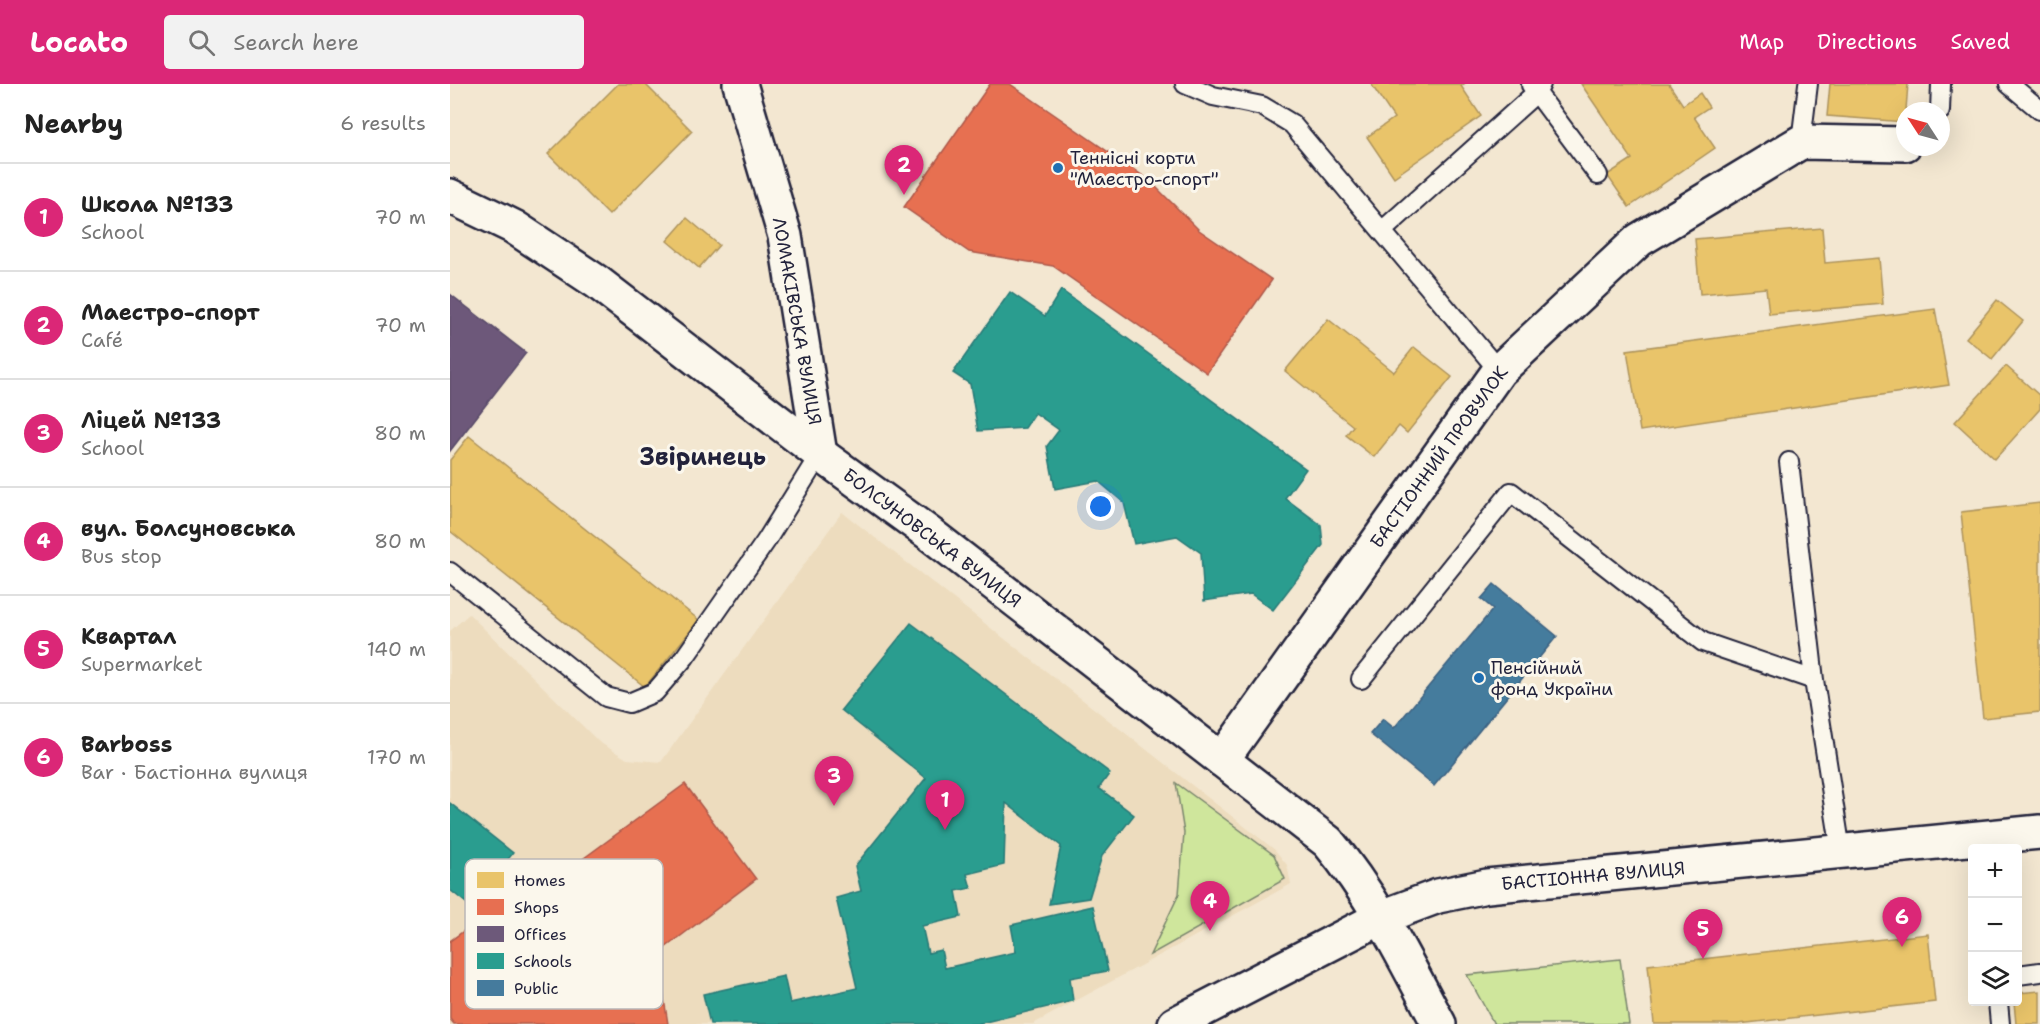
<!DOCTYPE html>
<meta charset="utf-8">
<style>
body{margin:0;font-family:"Shantell Sans",sans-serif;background:#f2f2f2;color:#222}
.controls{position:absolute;right:18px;bottom:18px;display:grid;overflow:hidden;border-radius:6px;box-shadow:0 6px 24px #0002}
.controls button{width:54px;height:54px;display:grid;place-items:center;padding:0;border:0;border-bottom:2px solid #e0e0e0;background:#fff;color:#222;font:30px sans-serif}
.compass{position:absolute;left:1446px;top:18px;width:54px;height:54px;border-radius:50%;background:#fff;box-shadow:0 6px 24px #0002;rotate:306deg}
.you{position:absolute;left:651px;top:423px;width:21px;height:21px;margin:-15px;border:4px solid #fff;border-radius:50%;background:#1a73e8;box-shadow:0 0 0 9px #1a73e833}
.badge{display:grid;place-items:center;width:39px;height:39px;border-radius:50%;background:#db2777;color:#fff;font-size:20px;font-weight:700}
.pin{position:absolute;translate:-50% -50px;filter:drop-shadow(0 2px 3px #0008)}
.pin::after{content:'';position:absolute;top:32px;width:21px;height:18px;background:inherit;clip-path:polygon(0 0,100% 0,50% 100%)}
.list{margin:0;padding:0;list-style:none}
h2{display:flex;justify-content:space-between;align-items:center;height:78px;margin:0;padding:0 24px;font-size:26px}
h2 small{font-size:20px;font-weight:400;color:#767676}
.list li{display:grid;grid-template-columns:39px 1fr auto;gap:18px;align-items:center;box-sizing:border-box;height:108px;padding:0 24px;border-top:2px solid #e0e0e0}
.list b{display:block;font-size:22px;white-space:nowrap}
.list p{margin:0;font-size:20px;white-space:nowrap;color:#767676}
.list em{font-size:20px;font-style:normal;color:#767676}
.icon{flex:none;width:33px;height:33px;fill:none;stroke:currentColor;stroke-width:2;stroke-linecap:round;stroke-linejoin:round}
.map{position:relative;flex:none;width:1590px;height:940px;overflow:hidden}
header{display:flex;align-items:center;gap:36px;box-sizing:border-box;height:84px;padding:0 30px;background:#db2777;color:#fff}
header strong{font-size:28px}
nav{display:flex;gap:33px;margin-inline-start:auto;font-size:21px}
.search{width:420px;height:54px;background:#f2f2f2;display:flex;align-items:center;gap:15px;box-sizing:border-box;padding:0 21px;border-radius:6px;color:#767676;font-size:22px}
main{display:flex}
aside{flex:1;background:#fff}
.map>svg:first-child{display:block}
</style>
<header>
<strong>Locato</strong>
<div class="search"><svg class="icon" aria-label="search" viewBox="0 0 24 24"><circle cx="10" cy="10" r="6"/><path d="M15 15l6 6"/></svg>Search here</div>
<nav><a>Map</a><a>Directions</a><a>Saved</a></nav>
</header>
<main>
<aside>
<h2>Nearby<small>6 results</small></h2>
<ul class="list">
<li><span class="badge">1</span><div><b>Школа №133</b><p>School</p></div><em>70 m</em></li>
<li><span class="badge">2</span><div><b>Маестро-спорт</b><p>Café</p></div><em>70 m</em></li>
<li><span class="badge">3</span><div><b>Ліцей №133</b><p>School</p></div><em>80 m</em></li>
<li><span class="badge">4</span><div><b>вул. Болсуновська</b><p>Bus stop</p></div><em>80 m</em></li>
<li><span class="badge">5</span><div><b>Квартал</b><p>Supermarket</p></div><em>140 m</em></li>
<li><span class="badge">6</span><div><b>Barboss</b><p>Bar · Бастіонна вулиця</p></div><em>170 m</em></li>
</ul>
</aside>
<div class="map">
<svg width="1590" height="940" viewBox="0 0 1590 940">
<rect width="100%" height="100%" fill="#f3e7d1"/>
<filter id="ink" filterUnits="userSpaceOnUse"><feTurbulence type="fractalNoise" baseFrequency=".0167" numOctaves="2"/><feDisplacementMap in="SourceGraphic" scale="12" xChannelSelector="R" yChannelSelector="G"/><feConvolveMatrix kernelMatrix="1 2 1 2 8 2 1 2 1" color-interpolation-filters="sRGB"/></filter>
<g filter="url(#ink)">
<path fill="#eddcbe" d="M392,428L825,766L837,781L841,800L583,940H0V547L19,530L149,658L177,675L211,678Z"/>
<path fill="#cfe69c" stroke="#78846c" stroke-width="1.5" d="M726,699L824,771L835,795L700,871L729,810L734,749Z
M1170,875L1179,940H1044L1017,891Z"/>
<path fill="#e9c46a" stroke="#ad935c" stroke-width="1.5" d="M168,0H195L242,47L159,131L98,70Z
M921,0H1014L1011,2L1031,32L944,93L917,53L944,34Z
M1131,0H1219L1233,21L1250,9L1259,23L1244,33L1265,64L1179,123L1157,91L1182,75Z
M1380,0H1458L1455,38L1377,32Z
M237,134L269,161L249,184L217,157Z
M1372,144L1375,179L1429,174L1433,220L1319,230L1316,204L1250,210L1245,155Z
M1547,216L1573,237L1542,275L1516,254Z
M1485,225L1499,301L1190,347L1177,266Z
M878,235L944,288L964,263L1002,293L957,349L949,342L924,373L896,351L903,342L835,287Z
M1556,282L1590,312V325L1545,375L1505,338Z
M19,352L249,536L195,603L0,447V376Z
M1590,419V628L1533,634L1511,428Z
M1478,850L1485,918L1288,940H1204L1198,881Z
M1590,907V940H1566L1564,918H1568V909Z"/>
<path fill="#e76f51" stroke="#ac584a" stroke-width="1.5" d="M540,0H560L699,96L749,146L822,196L757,289L603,182L519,168L454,123Z
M235,700L306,795L207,870L218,940H4L0,935V857L26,838L33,848Z"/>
<path fill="#6d597a" stroke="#564867" stroke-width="1.5" d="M0,210L76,269L0,367Z"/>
<path fill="#2a9d8f" stroke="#287876" stroke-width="1.5" d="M611,206L856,385L835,414L871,441L873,461L823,526L801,510L754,517L751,469L727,452L684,460L674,419L648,397L605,405L597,362L609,346L585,329L575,344L528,347L520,300L503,289L560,208L595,232Z
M461,539L660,689L649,704L684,731L652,772L639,814L599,820L611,762L556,719L554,781L517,790L521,804L506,807L511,833L472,842L478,869L491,866L495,884L566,868L561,841L643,822L658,887L620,894L623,917L527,940H260L253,910L334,892L340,919L407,904L386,814L411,807L405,782L476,694L391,626Z
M0,719L63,769L21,823L0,806Z"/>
<path fill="#457b9d" stroke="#3a6080" stroke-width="1.5" d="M1044,500L1107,552L984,702L920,650L933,635L944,644L1043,525L1031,515Z"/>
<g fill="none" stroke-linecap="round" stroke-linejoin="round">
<defs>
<path id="service" d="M735,0L763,12L812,22L842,40L1049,287
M1559,0L1590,26
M1081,1L1148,91
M1490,27L1491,0
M1351,58L1358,0
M932,147L1087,8L1091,0
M1339,378L1364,596L1391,767
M0,488L156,613L179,619L205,608L235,573L316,457L370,370
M911,595L1061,408L1253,558L1364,596
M1568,891L1590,888
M1548,918L1550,940"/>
<path id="minor" d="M290,0L335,152L370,370
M772,676L1049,287L1189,156L1351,58L1455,60"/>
<path id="tertiary" d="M0,112L64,143L147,198L370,370L480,450L878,758C925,814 955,876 989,940
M725,940L932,833L988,812L1037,802L1590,748"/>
</defs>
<use href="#service" stroke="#22223b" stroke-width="22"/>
<use href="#minor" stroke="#22223b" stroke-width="38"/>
<use href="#tertiary" stroke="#22223b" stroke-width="38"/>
<use href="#service" stroke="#fbf7ec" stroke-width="18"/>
<use href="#minor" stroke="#fbf7ec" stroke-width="33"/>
<use href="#tertiary" stroke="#fbf7ec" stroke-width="33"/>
</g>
</g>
<g fill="#1f6fb2" stroke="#fbf7ec" stroke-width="2">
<circle cx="608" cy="84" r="6"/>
<circle cx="1029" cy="594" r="6"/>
</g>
<g text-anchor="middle" stroke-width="6" stroke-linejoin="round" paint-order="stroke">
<g font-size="18" fill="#22223b" stroke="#fbf7ec" text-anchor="start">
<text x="620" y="80">Теннісні корти<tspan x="620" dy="21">"Маестро-спорт"</tspan></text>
<text x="1041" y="590">Пенсійний<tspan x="1041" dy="21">фонд України</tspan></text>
</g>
<g font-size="18" fill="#22223b" stroke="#fbf7ec">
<text transform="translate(347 237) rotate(80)" y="6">ЛОМАКІВСЬКА ВУЛИЦЯ</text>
<text transform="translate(989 373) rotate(-54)" y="6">БАСТІОННИЙ ПРОВУЛОК</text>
<text transform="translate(482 454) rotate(37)" y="6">БОЛСУНОВСЬКА ВУЛИЦЯ</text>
<text transform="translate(1143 792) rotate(-5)" y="6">БАСТІОННА ВУЛИЦЯ</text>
</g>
<g font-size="24" font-weight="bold" fill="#22223b" stroke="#fbf7ec">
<text x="253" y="381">Звіринець</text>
</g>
</g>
<rect x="15" y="775" width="198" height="150" rx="9" fill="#fbf7ec" stroke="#bab7b7" stroke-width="1.5"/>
<rect x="27" y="788" width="27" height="16" fill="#e9c46a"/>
<rect x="27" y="815" width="27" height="16" fill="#e76f51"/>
<rect x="27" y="842" width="27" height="16" fill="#6d597a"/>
<rect x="27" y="869" width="27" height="16" fill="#2a9d8f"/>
<rect x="27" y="896" width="27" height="16" fill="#457b9d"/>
<g font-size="16" fill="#22223b">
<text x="64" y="802">Homes</text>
<text x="64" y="829">Shops</text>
<text x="64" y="856">Offices</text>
<text x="64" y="883">Schools</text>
<text x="64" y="910">Public</text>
</g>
</svg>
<div class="controls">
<button>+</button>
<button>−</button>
<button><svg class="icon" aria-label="layers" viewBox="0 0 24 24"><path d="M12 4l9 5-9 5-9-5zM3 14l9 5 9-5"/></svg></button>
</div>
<svg class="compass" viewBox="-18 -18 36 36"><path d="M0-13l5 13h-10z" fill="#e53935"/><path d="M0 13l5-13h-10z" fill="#767676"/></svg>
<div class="you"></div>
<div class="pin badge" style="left:495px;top:746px">1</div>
<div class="pin badge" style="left:454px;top:111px">2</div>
<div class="pin badge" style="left:384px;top:722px">3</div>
<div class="pin badge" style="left:760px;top:847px">4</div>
<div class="pin badge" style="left:1253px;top:875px">5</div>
<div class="pin badge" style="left:1452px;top:863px">6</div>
</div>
</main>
